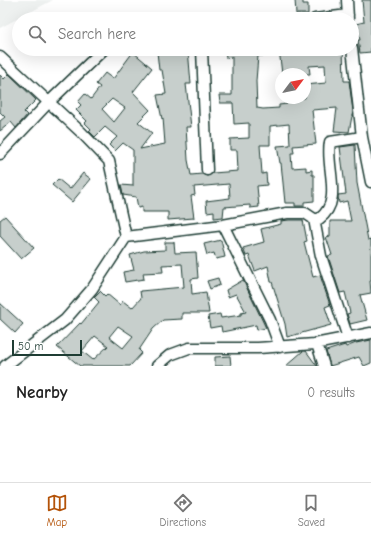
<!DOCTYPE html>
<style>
body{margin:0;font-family:"Comic Neue",sans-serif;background:#f6f6f6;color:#222}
.compass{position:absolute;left:275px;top:68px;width:36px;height:36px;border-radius:50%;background:#fff;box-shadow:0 4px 16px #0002;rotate:58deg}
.scale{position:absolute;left:12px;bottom:10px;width:70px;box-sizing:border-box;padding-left:4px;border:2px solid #1f3d34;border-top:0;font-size:11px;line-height:14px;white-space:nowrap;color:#1f3d34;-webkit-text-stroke:3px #fff;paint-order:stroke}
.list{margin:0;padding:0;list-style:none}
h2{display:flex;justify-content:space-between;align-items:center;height:52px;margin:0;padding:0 16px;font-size:17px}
h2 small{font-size:13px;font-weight:400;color:#767676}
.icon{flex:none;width:22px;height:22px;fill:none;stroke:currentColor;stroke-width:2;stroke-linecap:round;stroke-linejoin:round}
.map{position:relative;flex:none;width:371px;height:366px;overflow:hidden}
.search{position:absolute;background:#fff;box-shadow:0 4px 16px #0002;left:12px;right:12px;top:12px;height:44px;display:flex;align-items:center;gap:10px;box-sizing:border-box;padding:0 14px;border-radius:22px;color:#767676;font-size:15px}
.sheet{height:116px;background:#fff}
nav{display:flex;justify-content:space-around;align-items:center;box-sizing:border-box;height:56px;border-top:1px solid #e0e0e0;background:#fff;font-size:11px;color:#767676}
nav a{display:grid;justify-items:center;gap:2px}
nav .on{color:#b45309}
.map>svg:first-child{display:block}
</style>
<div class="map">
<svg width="371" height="366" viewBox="0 0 371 366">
<rect width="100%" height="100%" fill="#fff"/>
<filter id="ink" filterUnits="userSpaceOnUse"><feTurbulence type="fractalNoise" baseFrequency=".025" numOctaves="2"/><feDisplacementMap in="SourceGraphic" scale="8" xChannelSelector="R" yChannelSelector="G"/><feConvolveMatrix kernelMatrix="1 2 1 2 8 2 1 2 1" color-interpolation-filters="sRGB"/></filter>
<g filter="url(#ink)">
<path fill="#eef1f0" d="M0,0H53L0,28Z"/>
<path fill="#c7cfcc" stroke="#1f3d34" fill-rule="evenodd" d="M295,0H303V4H308V14H296Z
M362,0H371V52L360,53L358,40H360L356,24L364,22Z
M188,49L191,84H186L191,127H186L188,160L191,175L202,174L207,176L213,173L238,171L237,150H230V139L249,138V123L234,124L233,103H220L219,95H232V57L226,58L225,49H278V55L258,56L256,81L257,108L263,109L279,108V105L287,104L286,98H305V85L326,83L325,65L309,66L310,74H282L279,49H343L344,81H349L353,111L349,132L334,131L337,108L312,110L316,144L293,146L294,153H291L292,168L306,167V171L312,170V175H314V201L304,202V206H295V203H285L281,163H280L277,146L290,145L289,124L270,126V145H260L262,174L266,173L267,185L257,186L259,207L250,208V205L224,207L223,217L214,218V211L207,212L206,201L230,198L229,184L194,187L195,195L191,196L194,218L168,220V212H142V207L138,208L136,197L123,195L121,185L133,186V150L123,143L115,151L109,145L117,137L105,127L95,137L89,131L91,129L85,123L87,121L76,110L81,105L78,102L85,94L91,99L100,87L96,84L105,73L113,79L133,52L152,68L133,92L150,110L138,122L152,133L140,149L165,144L163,118L162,119L157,95L166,94L162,70H159L157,52ZM112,99L125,108L114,122L102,109Z
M9,74L36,100L24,112L27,115L16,128L11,122L0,131V121L5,117L0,112V75L4,79Z
M355,145L357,183L368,240L371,239V281H370L371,293L360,295L367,320L350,324L347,314L350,313L345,292L340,293L328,256L332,255L326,237L330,236V221H351L347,201L339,203L338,197V195L346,194L340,147Z
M83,173L91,179L72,202L52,185L58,179L70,189Z
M5,216L34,248L21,259L0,236V220Z
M289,220H303L307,241L304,242L313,277L320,275L330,305L325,307L331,325L287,337L285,324L272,282H271L268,266L255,271L249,255L246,256L243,248L264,242L261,229L281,224V221Z
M221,240L225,257L216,259L214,253L207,255L204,244Z
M165,242H174L175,253L196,252L198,278L191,279L192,294L206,292L209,313H182V319L163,320L153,329L139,350L142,353L130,366H80L57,347L80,323L81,324L99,302L94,297L100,291L105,296L107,294L120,305L123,301L132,308L141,298L140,291L184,287L182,264L162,265L163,272L143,273L144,279L125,282L123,272L134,270L130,255L144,251L165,250ZM118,326L133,336L123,348L109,337ZM95,336L108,346L93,360L82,351Z
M218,278L220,285L210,289L207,281Z
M243,280L266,328L257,330L256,325L222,332L221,326L210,328L208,316L220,314L221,318L241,315V313L246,312L236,294L228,297L226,290Z
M0,303L23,324L15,333L0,319Z
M371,340V363L364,366L359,357L330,366L326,351L345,345L346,347L356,343Z
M303,351H306L317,366H286Z
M230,356L231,366H215V357Z"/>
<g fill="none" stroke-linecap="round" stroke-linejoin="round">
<defs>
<path id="minor" d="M347,0L348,19
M315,19L348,15
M352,48L362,137L371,182
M202,49L207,170
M0,57L81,132L109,161L126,237L92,289L65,320L5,366
M0,154L49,102L104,49
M314,219L321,256L348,338
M223,225L270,320L280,347
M126,237L223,225L287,213H305L314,219H319C344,201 325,167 330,142L362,137
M317,344L324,366
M157,366L170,355L189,348H258L315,344L371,333"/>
</defs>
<use href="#minor" stroke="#1f3d34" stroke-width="13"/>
<use href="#minor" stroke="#fff" stroke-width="10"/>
</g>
</g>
</svg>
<svg class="compass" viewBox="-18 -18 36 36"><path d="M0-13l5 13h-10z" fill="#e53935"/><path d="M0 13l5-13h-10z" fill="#767676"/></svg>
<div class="scale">50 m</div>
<div class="search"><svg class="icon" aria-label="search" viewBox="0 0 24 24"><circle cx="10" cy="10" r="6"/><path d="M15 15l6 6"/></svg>Search here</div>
</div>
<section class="sheet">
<h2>Nearby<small>0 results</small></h2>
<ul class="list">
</ul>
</section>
<nav>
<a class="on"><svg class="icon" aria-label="map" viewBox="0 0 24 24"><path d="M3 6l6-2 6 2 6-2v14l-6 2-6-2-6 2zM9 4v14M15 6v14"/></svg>Map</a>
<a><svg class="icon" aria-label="directions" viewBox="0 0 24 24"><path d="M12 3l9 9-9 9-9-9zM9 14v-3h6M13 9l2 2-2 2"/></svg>Directions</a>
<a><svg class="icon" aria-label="saved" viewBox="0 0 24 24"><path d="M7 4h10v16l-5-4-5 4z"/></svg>Saved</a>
</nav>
